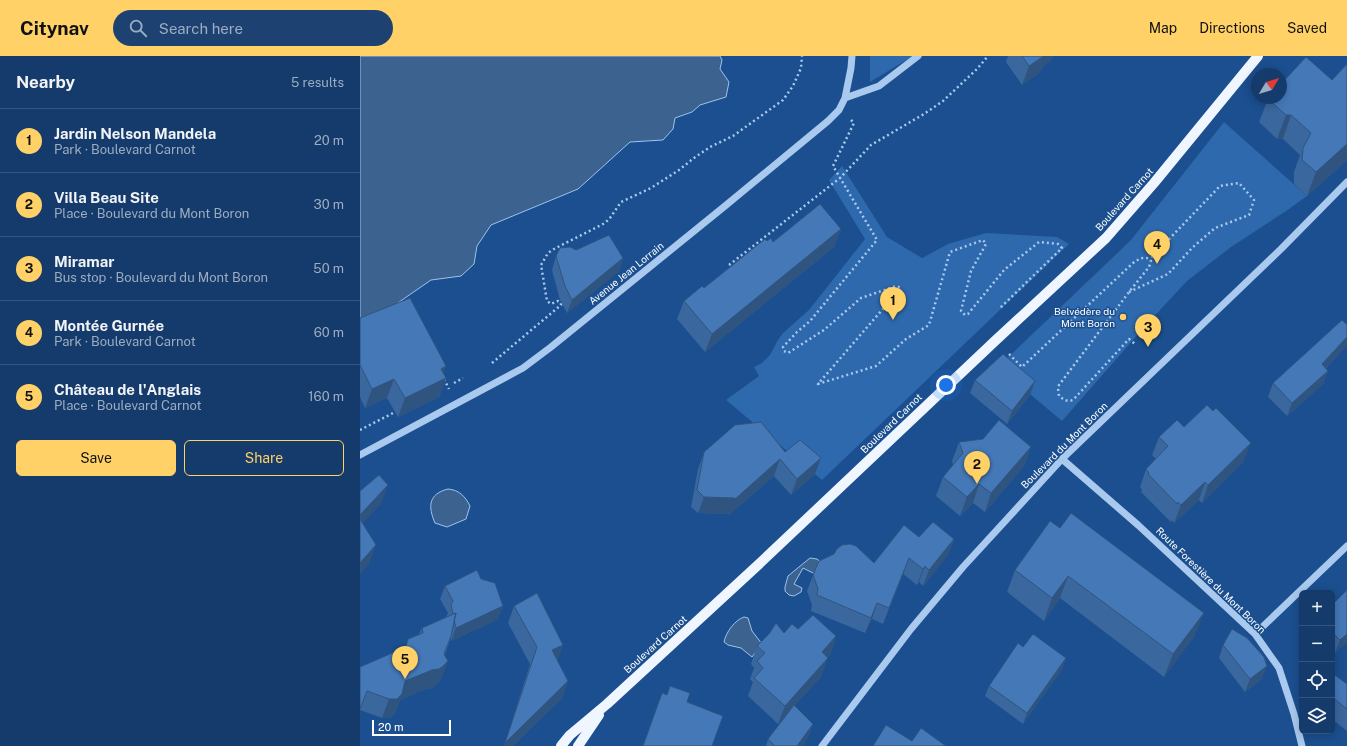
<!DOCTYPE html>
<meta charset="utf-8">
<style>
body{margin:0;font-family:"Public Sans",sans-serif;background:#1d4271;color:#f1f3f6}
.controls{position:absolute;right:12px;bottom:12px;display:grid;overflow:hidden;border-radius:6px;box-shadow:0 2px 10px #0003}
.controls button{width:36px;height:36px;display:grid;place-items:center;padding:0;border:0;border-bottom:1px solid #33557e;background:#143b6b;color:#f1f3f6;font:20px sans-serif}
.compass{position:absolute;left:891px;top:12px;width:36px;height:36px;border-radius:50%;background:#143b6b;box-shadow:0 2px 10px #0003;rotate:52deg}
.scale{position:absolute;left:12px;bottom:10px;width:79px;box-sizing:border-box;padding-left:4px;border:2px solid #fff;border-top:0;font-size:11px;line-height:14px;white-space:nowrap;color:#fff;-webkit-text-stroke:3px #1b4f8f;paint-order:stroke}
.you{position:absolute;left:586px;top:329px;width:14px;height:14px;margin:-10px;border:3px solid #fff;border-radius:50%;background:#1a73e8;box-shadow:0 0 0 6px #1a73e833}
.badge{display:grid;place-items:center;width:26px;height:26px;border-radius:50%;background:#ffd166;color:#111;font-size:13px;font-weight:700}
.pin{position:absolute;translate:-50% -33px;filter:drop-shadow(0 1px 2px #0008)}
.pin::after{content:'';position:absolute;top:21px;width:14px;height:12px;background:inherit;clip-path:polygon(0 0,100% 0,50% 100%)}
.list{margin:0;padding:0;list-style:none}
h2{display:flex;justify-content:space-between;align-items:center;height:52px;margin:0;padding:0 16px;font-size:17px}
h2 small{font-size:13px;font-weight:400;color:#9dadc1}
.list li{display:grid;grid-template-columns:26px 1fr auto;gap:12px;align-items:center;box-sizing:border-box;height:64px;padding:0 16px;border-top:1px solid #33557e}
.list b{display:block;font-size:15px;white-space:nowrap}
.list p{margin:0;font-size:13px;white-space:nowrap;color:#9dadc1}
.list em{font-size:13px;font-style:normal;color:#9dadc1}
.actions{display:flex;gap:8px;padding:12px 16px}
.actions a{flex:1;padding:9px 0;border:1px solid #ffd166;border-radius:6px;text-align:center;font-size:14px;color:#ffd166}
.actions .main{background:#ffd166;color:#111}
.icon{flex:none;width:22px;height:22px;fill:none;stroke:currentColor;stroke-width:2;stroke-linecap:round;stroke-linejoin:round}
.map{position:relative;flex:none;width:987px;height:690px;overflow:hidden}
header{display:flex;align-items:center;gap:24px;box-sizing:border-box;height:56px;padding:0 20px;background:#ffd166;color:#111}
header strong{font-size:19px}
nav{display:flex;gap:22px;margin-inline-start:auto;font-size:14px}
.search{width:280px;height:36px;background:#1d4271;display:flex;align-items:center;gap:10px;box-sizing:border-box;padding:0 14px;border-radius:22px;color:#9dadc1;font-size:15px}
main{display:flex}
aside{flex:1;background:#143b6b}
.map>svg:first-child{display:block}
</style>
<header>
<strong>Citynav</strong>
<div class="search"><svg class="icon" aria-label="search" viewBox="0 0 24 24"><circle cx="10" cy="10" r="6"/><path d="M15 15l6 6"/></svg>Search here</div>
<nav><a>Map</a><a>Directions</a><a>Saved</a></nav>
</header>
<main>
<aside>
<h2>Nearby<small>5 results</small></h2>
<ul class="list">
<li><span class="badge">1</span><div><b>Jardin Nelson Mandela</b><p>Park · Boulevard Carnot</p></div><em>20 m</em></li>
<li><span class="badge">2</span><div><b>Villa Beau Site</b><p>Place · Boulevard du Mont Boron</p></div><em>30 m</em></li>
<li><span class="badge">3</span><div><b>Miramar</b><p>Bus stop · Boulevard du Mont Boron</p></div><em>50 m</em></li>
<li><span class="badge">4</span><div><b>Montée Gurnée</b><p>Park · Boulevard Carnot</p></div><em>60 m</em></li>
<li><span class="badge">5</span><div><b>Château de l'Anglais</b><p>Place · Boulevard Carnot</p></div><em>160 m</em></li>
</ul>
<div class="actions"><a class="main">Save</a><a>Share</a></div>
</aside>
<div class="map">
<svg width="987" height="690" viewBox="0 0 987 690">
<rect width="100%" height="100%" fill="#1b4f8f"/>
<path fill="#2e69ad" d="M510,0H553L510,26Z
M864,66L947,140L929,153L871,191L827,225L787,268L702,365L638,311L771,184Z
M482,110L527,181L562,202L588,188L626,177L697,181L709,188L462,424L366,344L399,320L394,311L402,307L410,299L418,284L423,277L449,254L505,183L469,124Z"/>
<path fill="#3c6290" stroke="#9cc4f0" d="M0,0H360L362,4L360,13L369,26L366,41L340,49L332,56L315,62L313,73L303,84L270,86L218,133L131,169L117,190L114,208L101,220L71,224L0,273Z
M88,433C99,434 105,440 110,450L106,463L87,471L75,467C68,451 68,438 88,433Z
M450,502L457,503L462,507L455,518L443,512L434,528L442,532L441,536L434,540L429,539L425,535V531L428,520Z
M384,561L388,562L392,575L402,588L392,601L381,592L368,589L364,586C366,576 375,564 384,561Z"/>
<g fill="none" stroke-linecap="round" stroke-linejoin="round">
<path stroke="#a9c9ee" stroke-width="2.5" stroke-dasharray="2 3" stroke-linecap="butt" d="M491,64L494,67L473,110L517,184L450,265L437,276L423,291L424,295L428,297L464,274L501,242L536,230L541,232L458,328L516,310L546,283L569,269L590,196L623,184L626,188L611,215L601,255L605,259L608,258L644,214L679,186L698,188L702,192L639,253
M369,209L480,122L511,89L564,58L583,45L617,13L628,0
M769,236L808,218L832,192L855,172L889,159L894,144L879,127L860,130L790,203
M649,298L662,311L773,207C779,203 783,200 790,203L791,205L789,211L769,236L699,329L698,332L699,340C704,344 707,346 713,344L769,283L775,288
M132,307L201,249V247L198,245L191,248L187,245L181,209L188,197L194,193L245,167L250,162L261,146L291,132L319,114L334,102L350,91L373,80L423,44L433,30L441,12L442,0
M84,323L89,333
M94,327L103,322
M0,374L35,356"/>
<path stroke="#a9c9ee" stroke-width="7" d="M485,42L519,30L558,0
M0,399L163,312L191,291L365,150L468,65L479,54L485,42L491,12L492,0
M702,403L778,469L895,578L919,612L934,658L942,690
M895,578L987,490
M462,690L551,573L603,511L702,403L921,193L987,126"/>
<path stroke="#f0f6ff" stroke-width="10" d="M201,690L210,679L247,648L398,509L636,284L746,182L794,127L898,0
M218,690L239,659"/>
</g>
<path fill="#3a679d" d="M648,0H694L692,2L690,5L683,11L680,16L662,29L646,6Z
M987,8V104L947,140L934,128V116L940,99L923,83H917L899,66L908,43L972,24Z
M481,173L474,191L345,296L317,263L324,245L344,232L407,185L413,186Z
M216,194L263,202L259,215L207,257L200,244L192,214L196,200Z
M0,262L86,310L83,317L86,322L79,341L38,361L27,342L5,352L0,341Z
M987,289L966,312L968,315L963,328L927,360L908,341L913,327Z
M615,324L670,339L647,368L610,337Z
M824,371L884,405L842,447L839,444L814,467L812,464L811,466L781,436L782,434L780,431L786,413L796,403L792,399L799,381Z
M599,386L671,391L664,410L625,456L613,447L600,460L576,440L583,421L593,409L592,405Z
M344,396H425L455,418L431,439L414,420L368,460L369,458L338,457L331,451L338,413Z
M690,465L835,579L804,621L700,542L684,565L647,536L655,514Z
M559,481L594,483L588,499L563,530L559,526L557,529L543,518L523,568L512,563L505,577L451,555L452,549L447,535L453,519L514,507Z
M85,530L138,563L91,585V582L85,599L81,624L75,630L72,632L65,633L40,644L35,657L30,662H22L0,654V611L45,592L48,583L59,578L62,572L86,561L88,557L80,543Z
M987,534V586L975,597L972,594V549Z
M154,550L203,589L197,604L208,625L202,642L153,690H144L170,608L148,567Z
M438,573L476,580L470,599L467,602L461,621L434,650L453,668L448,681L442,690H406L408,683L429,656L418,668L388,640L393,626L390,623L394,612L391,608L397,590L424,577Z
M863,589L902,623L885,636L859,602Z
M663,591L706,602L702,613L663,668L625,640L629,630Z
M972,617L987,628V675L972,663Z"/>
<path fill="#305480" d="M684,0H694L692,2L690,5L683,11L680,16L662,29L669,10Z
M926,59H931L923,83H917Z
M987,88V104L947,140L956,116Z
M481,173L474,191L345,296L352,278Z
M263,202L259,215L207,257L212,244Z
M987,281V289L957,321L962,308Z
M86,310L81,325L86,322L79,341L38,361L45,342L81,313Z
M968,315L963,328L927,360L932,347Z
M34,323L27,342L5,352L12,333Z
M675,325L670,339L647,368L652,355Z
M891,387L884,405L842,447L848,429Z
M671,391L664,410L625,456L631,437Z
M461,402L455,418L431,439L437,423Z
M420,403L414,420L368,460L374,444Z
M845,426L839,444L814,467L821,449Z
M619,428L613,447L600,460L607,441Z
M28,429L21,448L0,470V459Z
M344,441L375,442L369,458L338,457Z
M594,483L588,499L563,530L569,514Z
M16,489L9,508L0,518V507Z
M549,502L543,518L523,568L529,552Z
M565,510L559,526L557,529L563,513Z
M708,520L700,542L684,565L692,542Z
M517,547L512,563L505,577Z
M143,550L138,563L91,585L96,572Z
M844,557L835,579L804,621L813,598Z
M987,578V586L975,597L980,584Z
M91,580L84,599L88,605L81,624L75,630L72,632L65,633L40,644L35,657L30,662H22L29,643L45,625L84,598Z
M476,580L470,599L455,614L462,596Z
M203,589L196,606L192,594Z
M468,602L461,621L418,668L425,650Z
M706,602L702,613L663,668L667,657Z
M907,610L902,623L885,636L890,623Z
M208,625L202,642L153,690H144L145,687Z
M453,668L448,681L442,690H437Z"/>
<path fill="#4478b7" stroke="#305480" d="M662,0H684L669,10Z
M946,1L972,24L987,8V88L956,116L942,104L943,92L951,77L931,59H926L908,43V42H921V28Z
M460,148L481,173L352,278L324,245L342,230L344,232L405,183L407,185L411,182L413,186Z
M249,179L263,202L212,244L205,230L196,200L200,192L210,191L216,194Z
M50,242L86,310L81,313L86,322L45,342L34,323L12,333L0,309V262Z
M982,264L987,269V281L962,308L968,315L932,347L913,327Z
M643,298L675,325L652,355L615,324Z
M847,349L853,355L856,352L891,387L848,429L845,426L821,449L818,446L817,448L788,418L789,417L786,413L808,390L799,381L817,364L824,371Z
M639,364L671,391L631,437L619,428L607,441L583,421L603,397L599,386L623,383Z
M401,366L425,396L440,384L461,402L437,423L420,403L374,444L375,442L344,441L337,434L344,396L375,369Z
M19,419L28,429L0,459V435Z
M711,457L844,557L813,598L708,520L692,542L655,514L690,465L700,472Z
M0,463L16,489L0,507Z
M573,466L594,483L569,514L565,510L563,513L549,502L529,552L517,547L511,562L457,539L458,533L453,519L459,505L474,498L477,493L482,489L490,488L496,490L514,507L544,469L559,481Z
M117,514L121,523L135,527L143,550L96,572L94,564L96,557L93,558L91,549L93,545L85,530Z
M987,534V578L980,584L972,576V549Z
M177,537L203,589L192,594L208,625L145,687L177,591L154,550Z
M96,557L91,580L84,598L88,605L82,611L79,613L72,614L45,625L42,638L37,643H29L7,635L0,653V611L46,591L48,583L63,577L62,572Z
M453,559L476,580L462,596L468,602L425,650L394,622L403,612L397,605L405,597L397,590L409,578L416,567L424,577L432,568L438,573Z
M872,573L887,582L904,601L907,610L890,623L863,589Z
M673,578L706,602L667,657L629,630L658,587L663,591Z
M972,617L987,628V653L972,641Z
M310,630L330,637L327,646L363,660L352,690H283L302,637L307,639Z
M434,649L453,668L437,690H415L408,683Z
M526,669L552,685L561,672L586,690H513Z"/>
<circle fill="#ffd166" stroke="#1b4f8f" stroke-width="1.5" cx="763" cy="261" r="4"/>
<g text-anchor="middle" stroke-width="3" stroke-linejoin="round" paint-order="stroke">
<g font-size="10" fill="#fff" stroke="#1b4f8f">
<text transform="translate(764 143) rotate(-48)" y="4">Boulevard Carnot</text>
<text transform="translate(266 217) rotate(-39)" y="4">Avenue Jean Lorrain</text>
<text transform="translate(531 367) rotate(-44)" y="4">Boulevard Carnot</text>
<text transform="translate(704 389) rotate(-45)" y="4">Boulevard du Mont Boron</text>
<text transform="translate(851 524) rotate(44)" y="4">Route Forestière du Mont Boron</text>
<text transform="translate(295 588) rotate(-42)" y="4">Boulevard Carnot</text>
</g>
<g font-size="10" fill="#fff" stroke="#1b4f8f" text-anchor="end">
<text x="755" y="259">Belvédère du<tspan x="755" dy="12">Mont Boron</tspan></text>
</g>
</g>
</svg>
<div class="controls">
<button>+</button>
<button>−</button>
<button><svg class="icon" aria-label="locate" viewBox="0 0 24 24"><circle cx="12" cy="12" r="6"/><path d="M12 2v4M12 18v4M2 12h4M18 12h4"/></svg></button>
<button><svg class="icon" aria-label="layers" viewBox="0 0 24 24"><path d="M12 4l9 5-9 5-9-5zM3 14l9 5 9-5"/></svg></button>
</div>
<svg class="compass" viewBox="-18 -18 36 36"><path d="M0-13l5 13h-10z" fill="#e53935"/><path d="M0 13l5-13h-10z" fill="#9dadc1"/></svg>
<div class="scale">20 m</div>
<div class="you"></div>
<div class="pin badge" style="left:533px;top:264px">1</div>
<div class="pin badge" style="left:617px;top:428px">2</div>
<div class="pin badge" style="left:788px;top:291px">3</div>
<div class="pin badge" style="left:797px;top:208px">4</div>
<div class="pin badge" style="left:45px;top:623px">5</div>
</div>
</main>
